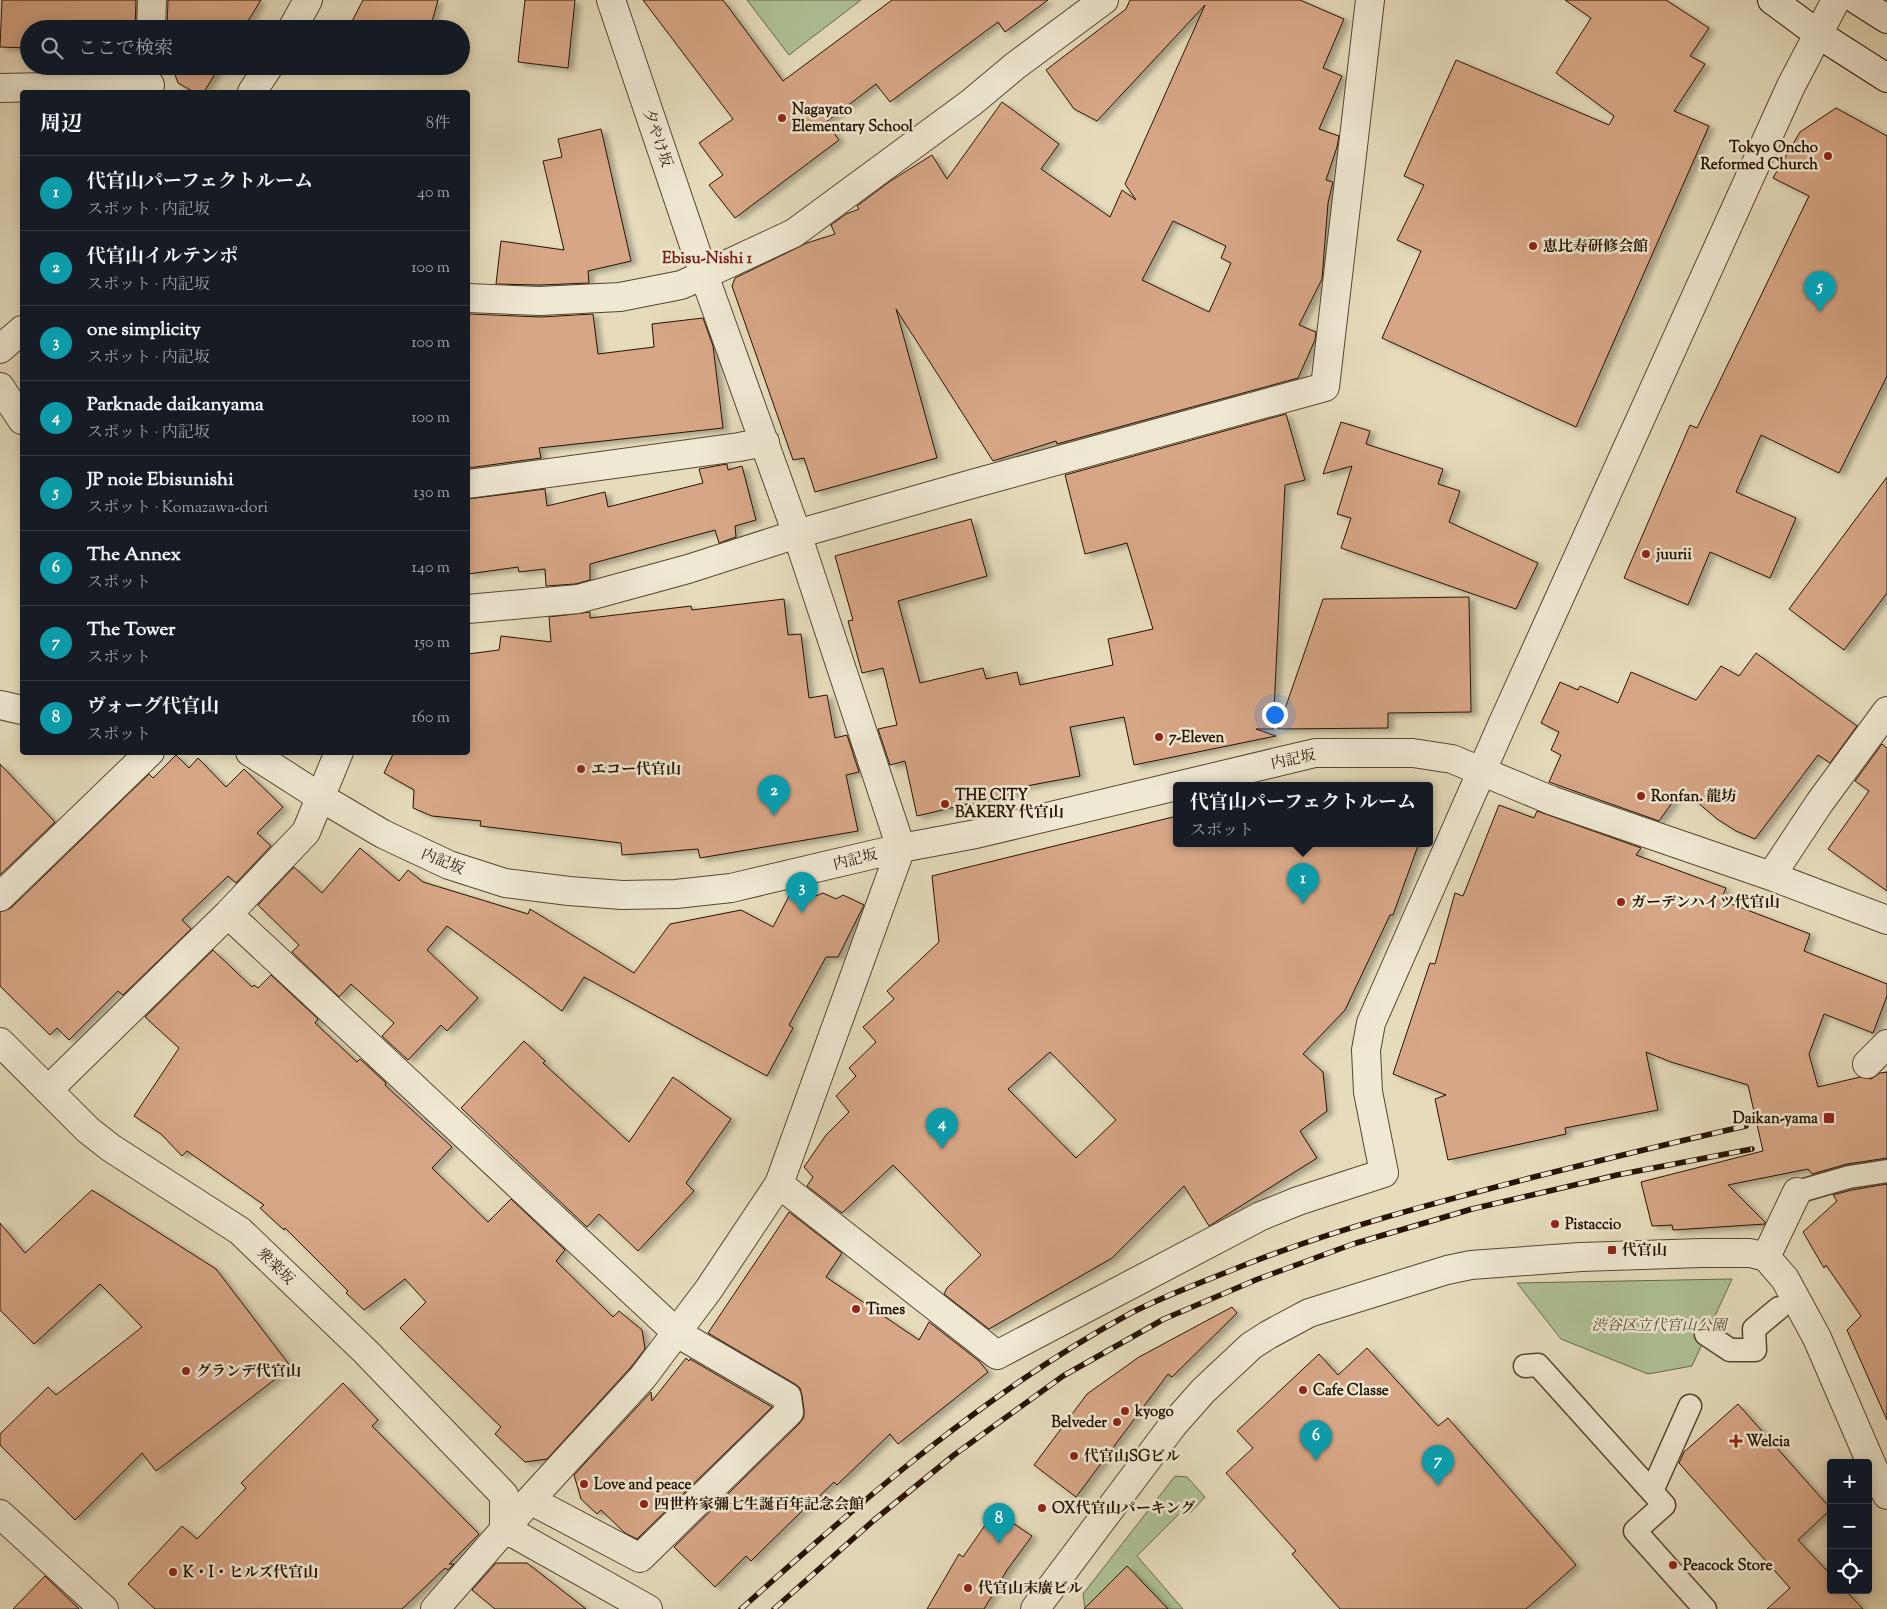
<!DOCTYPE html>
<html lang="ja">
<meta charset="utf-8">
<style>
body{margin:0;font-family:"Sorts Mill Goudy","Noto Serif JP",serif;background:#242831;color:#f1f3f6}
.controls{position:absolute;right:15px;bottom:15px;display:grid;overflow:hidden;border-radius:5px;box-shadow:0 2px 12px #0003}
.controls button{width:45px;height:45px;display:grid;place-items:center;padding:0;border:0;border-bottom:1px solid #363941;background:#171b24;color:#f1f3f6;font:25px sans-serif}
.you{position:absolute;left:1274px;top:714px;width:18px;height:18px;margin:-12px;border:4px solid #fff;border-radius:50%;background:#1a73e8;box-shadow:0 0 0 8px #1a73e833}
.badge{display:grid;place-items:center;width:32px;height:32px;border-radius:50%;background:#b45309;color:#fff;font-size:16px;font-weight:700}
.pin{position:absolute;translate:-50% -41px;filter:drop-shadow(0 1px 2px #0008)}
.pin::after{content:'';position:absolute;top:26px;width:18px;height:15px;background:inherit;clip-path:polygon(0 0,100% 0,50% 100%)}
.popup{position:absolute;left:1173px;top:782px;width:260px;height:65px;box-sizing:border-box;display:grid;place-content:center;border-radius:5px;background:#171b24;filter:drop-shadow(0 1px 4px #0005);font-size:16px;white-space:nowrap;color:#9ea1a6}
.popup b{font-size:19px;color:#f1f3f6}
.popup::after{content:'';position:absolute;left:50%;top:100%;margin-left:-10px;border:10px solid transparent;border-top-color:#171b24}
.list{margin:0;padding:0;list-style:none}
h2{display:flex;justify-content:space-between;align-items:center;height:65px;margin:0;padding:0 20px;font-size:21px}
h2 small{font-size:16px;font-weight:400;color:#9ea1a6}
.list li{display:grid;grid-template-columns:32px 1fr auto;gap:15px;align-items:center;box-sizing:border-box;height:75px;padding:0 20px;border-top:1px solid #363941}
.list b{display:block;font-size:19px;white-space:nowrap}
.list p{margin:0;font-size:16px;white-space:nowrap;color:#9ea1a6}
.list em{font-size:16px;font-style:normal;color:#9ea1a6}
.icon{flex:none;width:28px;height:28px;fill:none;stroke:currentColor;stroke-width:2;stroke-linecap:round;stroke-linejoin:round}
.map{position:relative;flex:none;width:1887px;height:1609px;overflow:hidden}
.search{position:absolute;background:#171b24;box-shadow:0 2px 12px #0003;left:20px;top:20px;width:450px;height:55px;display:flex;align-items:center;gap:12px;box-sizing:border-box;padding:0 18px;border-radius:28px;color:#9ea1a6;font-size:19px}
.panel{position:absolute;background:#171b24;box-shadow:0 2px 12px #0003;left:20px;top:90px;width:450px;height:665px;border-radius:5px}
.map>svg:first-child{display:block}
</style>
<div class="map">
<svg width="1887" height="1609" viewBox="0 0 1887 1609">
<defs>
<filter id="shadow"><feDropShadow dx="5.5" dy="3" stdDeviation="2.5" flood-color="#0004"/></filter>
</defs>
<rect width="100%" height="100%" fill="#e6dcbc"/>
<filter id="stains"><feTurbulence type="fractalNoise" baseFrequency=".004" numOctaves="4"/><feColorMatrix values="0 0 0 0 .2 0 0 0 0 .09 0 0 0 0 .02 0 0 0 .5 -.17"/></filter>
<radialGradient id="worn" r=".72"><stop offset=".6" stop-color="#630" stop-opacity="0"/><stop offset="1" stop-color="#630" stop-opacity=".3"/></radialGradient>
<path fill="#aec296" stroke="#6a6a4b" d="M747,0H861L789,55Z
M1732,1279L1692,1366L1648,1374L1561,1339L1517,1283Z
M1175,1476L1187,1477L1205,1497L1190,1513L1184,1509L1137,1556L1183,1609H1085L1083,1594Z"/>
<path fill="#d7a686" stroke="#271300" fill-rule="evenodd" filter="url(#shadow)" d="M2,0H136L135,29H29V48L0,47Z
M168,0H261L243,29H167Z
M363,0H438L430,29H348Z
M525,0H575L568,68L518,62Z
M643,0H723L783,81L892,0H1048L1005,32L998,22L890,102L876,84L826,122L839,140L735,218L709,185L723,175L699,143L733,119Z
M1130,0H1300L1344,19L1323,68L1342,76L1319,129L1339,136L1337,147L1326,180L1333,182L1328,203L1322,279L1299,325L1316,332L1315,340L1298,378L1057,444L1056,441L993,461L896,309L937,458L815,492L804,458L793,460L732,286L735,278L807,243L835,234L831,225L846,214L859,209L857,206L889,182L932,155L947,179L1002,102L1059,144L1041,169L1110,217L1122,190L1136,200L1125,184L1205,5L1097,121L1074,109L1046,70L1126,9ZM1173,221L1226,246L1221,258L1231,263L1209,312L1142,280Z
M1565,0H1666L1709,28L1690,56L1705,64L1674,111L1709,126L1576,427L1382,338L1421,251L1397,240L1424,185L1404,176L1456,60L1609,125L1614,116L1556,73L1591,18Z
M64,66H131L130,68H64Z
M172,66H220L204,92H194L178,83Z
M1836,108L1887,136V376L1839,473L1761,435L1736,492L1796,518L1770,578L1710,552L1688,605L1624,578L1690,425L1697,428L1809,196L1773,178L1800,132Z
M601,129L631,261L588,271L589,283L540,285L496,284L501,241L564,250L543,161L562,157L558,139Z
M468,314L541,317L593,314L598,354L654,347L652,324L703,318L713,346L723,428L539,448L541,458L468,468Z
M1286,414L1305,480L1285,485L1273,729H1256L1276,736L1134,765L1124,717L1070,727L1080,776L1021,787L1022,791L917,816L905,761L890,765L878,729L897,725L883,668L862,673L848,621L853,620L835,556L971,519L987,576L898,601L920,683L983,668L986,679L1017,672L1020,685L1113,665L1108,639L1153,629L1127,543L1085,554L1065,475Z
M1341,422L1370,431L1366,444L1443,469L1438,484L1460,491L1449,522L1538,563L1516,609L1341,548L1351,518L1337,514L1352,466L1323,474Z
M727,464L728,470L742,466L756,520L735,526L736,537L719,543L715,530L590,564V580L575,584L546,586L545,569L519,572L518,567L468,574V499L545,489L547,506L605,492L608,507L703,483L699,469Z
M1887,477V593L1844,650L1789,609Z
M1469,597L1471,712L1388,713V728L1278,729L1323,599Z
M784,599L788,635L801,634L809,698L827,695L835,738L847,735L859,772L846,775L858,831L700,858L698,849L622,855L621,843L480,826L481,821L432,816L413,808L414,790L384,773L394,752H468V654L499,650L501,636L551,642L549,617L590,612V618L691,606L692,610Z
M1756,653L1857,726L1830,763L1818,755L1755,839L1736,831L1717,819L1682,789L1659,821L1549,782L1561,755L1551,750L1559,732L1541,723L1560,682L1578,690L1580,686L1618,703L1631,672L1696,700L1721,666L1739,676Z
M1882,744L1887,748V891L1828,849L1869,791L1855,781Z
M176,755L189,768L198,758L226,787L244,769L283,807L257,833L271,846L236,883L228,876L182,920L191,929L123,995L118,991L69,1040L57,1028L50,1035L0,986V912L11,908L149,774L153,778Z
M0,764L55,822L0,875Z
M1499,805L1534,818L1537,811L1641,848L1636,855L1726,888L1721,900L1810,934L1804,951L1887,984V996L1873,1033L1824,1014L1809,1054L1818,1087L1860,1077L1871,1079L1880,1073L1887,1072V1158L1847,1164L1812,1174L1808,1169L1728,1185L1765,1222V1224L1673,1230L1672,1225L1652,1226L1641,1182L1763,1151L1748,1085L1671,1062L1646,1052L1658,1110L1565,1128L1566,1134L1448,1160L1435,1099L1446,1095L1393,1074L1430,963L1435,964L1455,893L1463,896Z
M1177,816V843H1419L1393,915H1390L1345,1010L1303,1054L1323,1072L1327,1111L1300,1131L1317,1158L1209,1226L1184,1186L1112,1258L989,1329L944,1294L947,1288L981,1255L893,1165L842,1213L807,1186L813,1177L804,1167L826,1135L849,1112L836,1096L856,1076L849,1068L876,1042L863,1027L894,999L887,991L939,942L932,876ZM1050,1052L1116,1120L1076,1158L1008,1089Z
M360,848L399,881L408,870L423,882L528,914L530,909L634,973L670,924L741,910L773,927L789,896L800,902L823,893L836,899L843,895L864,905L838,957H826L789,1025L793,1028L767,1076L584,977L562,1011L447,926L427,950L478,998L447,1031L441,1025L408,1060L382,1036L394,1023L351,984L339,997L292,952L299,945L258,905L294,867L322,893Z
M213,950L252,987L254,985L258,988L271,975L318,1019L315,1023L357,1062L360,1059L386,1083L385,1085L452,1147L432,1168L488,1222L511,1199L565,1250L556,1261L613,1317L619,1311L642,1330L645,1349L631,1367L547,1459L525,1462L495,1434L501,1427L400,1328L426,1302L405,1279L364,1310L346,1293L348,1291L285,1228L284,1230L260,1208L264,1205L187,1151L182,1156L161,1134L134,1116L179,1048L145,1017Z
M524,1041L545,1061L543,1063L629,1142L673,1077L731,1119L686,1183L694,1191L638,1251L599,1214L587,1227L461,1108Z
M1887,1184V1420L1847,1330L1861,1316L1826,1265L1824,1268L1803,1232L1837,1201L1833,1195L1852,1190Z
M92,1190L216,1269L291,1367L156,1471L142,1453L75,1520L0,1445V1434L48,1387L56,1395L142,1327L100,1284L34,1344L0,1310V1223L25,1253Z
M789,1212L842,1253L826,1277L919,1340L929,1322L979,1361L988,1372L898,1444L890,1434L837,1485L834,1482L805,1510L804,1509L751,1561L746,1556L715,1587L674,1547L800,1423L804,1417V1410L802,1395L800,1388L795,1384L708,1333Z
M1232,1307L1237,1313L1172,1377L1168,1374L1076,1497L1034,1465L1087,1394L1139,1357Z
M1367,1348L1438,1426L1448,1418L1576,1565L1526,1609H1340L1292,1554L1296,1551L1226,1473L1253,1448L1237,1431L1319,1354L1338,1375Z
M686,1358L689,1361L690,1359L772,1407L637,1539L625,1533L601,1510L597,1514L581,1499L574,1475L651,1392L652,1401Z
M343,1383L378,1420L372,1426L479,1534L449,1564H454L448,1570L445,1568L402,1609H155L128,1584L182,1526L197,1539L246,1488L241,1483Z
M1738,1404L1831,1509L1798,1540L1831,1575V1590H1845L1863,1609H1767L1790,1588L1679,1463L1684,1452Z
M995,1511L1032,1536L1007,1570L984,1609H927L959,1554L963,1557Z
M496,1563H527L586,1609H495L472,1590Z
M1127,1566L1168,1609H1084Z
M45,1576L79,1609H13Z"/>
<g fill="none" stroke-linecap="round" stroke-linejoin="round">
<defs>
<path id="pedestrian" d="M1797,1192L1849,1177L1887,1171
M1706,1334L1730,1350H1755L1754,1329L1779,1308
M1525,1366L1538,1365L1664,1505L1635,1531L1705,1609
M1652,1491L1690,1406"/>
<path id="minor" d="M151,29L152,0
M0,88L150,85
M468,298L540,301L620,297L681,285L704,275L794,233L972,102L1015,66L1104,0
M0,387L22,420
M468,484L739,447L765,442
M468,609L578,599L688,569L797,534L972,484L1325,387L1370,0
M0,705L22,710
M250,752L320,797L383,834L449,865L505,883L569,891L622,895L676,894L731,888L901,848L976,834L1315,753H1413L1452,759L1553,801L1771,876L1887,920
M1771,876L1820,802L1887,711
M0,897L150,752
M228,914L677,1333L787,1397L789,1412L640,1558L530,1500
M1867,1064L1887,1044
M48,1090L228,914L306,832L339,752
M779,1184L997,1355L1261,1216L1298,1201L1384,1173L1368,1092L1366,1050L1371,1023L1502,725L1791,86L1836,0
M1766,1257L1797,1192
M0,1514L104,1609
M504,1528L648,1609
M435,1609L530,1500L643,1377L709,1289L779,1184L901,848L797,534L704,275L611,0"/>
<path id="tertiary" d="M292,29L308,0
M252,92L269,66
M0,349L22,330
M0,1042L88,1130L111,1148L240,1231L366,1352L504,1495V1528
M1035,1609L1173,1425L1203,1391L1251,1346L1268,1335L1309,1313L1447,1270L1471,1265L1581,1257L1702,1253H1750L1766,1257L1785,1279L1817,1338L1874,1470L1887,1495"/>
<path id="secondary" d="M1772,0L1818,34L1887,78
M1857,0L1887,19"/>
</defs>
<use href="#pedestrian" stroke="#57452f" stroke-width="25"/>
<use href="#minor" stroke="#57452f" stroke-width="30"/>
<use href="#tertiary" stroke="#57452f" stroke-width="30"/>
<use href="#secondary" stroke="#271300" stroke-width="30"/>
<use href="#pedestrian" stroke="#efe8d3" stroke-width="22"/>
<use href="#minor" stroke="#efe8d3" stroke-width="28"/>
<use href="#tertiary" stroke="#efe8d3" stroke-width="28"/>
<use href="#secondary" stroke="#efe8d3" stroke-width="28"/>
<defs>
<path id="rail" d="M741,1609C862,1500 987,1391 1131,1313C1168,1294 1208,1280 1247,1264C1339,1228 1434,1203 1530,1178C1602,1160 1674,1142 1746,1126
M774,1609L873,1521L954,1455L1063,1376L1164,1319L1258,1279L1353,1244L1472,1209L1617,1175L1752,1149"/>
</defs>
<use href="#rail" stroke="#271300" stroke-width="5.5"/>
<use href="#rail" stroke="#efe8d3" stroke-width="4" stroke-dasharray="11" stroke-linecap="butt"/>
</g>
<g fill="#8f2418" stroke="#efe8d3" stroke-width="2">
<circle cx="782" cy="118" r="5"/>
<circle cx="1828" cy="156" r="5"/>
<circle cx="1533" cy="246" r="5"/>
<circle cx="1646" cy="554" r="5"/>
<circle cx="1159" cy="737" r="5"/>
<circle cx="581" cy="769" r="5"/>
<circle cx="1641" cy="796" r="5"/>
<circle cx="945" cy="804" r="5"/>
<circle cx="1621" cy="902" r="5"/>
<rect x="1823" y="1112" width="12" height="12" rx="2.5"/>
<circle cx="1555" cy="1224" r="5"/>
<rect x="1607" y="1245" width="10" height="10" rx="2.5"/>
<circle cx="856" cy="1309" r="5"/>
<circle cx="186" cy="1371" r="5"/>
<circle cx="1303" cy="1390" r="5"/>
<circle cx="1125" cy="1411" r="5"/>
<circle cx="1117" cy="1422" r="5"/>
<path d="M1733.5 1433.5h5v5h5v5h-5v5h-5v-5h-5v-5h5z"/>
<circle cx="1074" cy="1456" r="5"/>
<circle cx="584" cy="1484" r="5"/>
<circle cx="644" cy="1504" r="5"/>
<circle cx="1042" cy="1508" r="5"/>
<circle cx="1673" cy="1565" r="5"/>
<circle cx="173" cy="1572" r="5"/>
<circle cx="968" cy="1588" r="5"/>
</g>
<g text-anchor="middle" stroke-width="5" stroke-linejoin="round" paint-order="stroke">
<g font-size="15" font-weight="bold" fill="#271300" stroke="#efe8d3" text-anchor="start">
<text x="792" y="114">Nagayato<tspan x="792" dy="17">Elementary School</tspan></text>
<text x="1818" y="152" text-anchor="end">Tokyo Oncho<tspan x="1818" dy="17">Reformed Church</tspan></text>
<text x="1543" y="251">恵比寿研修会館</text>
<text x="1656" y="559">juurii</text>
<text x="1169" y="742">7-Eleven</text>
<text x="591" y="774">エコー代官山</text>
<text x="955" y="800">THE CITY<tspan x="955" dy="17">BAKERY 代官山</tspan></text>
<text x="1651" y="801">Ronfan. 龍坊</text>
<text x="1631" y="907">ガーデンハイツ代官山</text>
<text x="1818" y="1123" text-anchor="end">Daikan-yama</text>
<text x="1565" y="1229">Pistaccio</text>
<text x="1622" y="1255">代官山</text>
<text x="866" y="1314">Times</text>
<text x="196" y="1376">グランデ代官山</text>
<text x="1313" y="1395">Cafe Classe</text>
<text x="1135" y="1416">kyogo</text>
<text x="1107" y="1427" text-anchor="end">Belveder</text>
<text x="1746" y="1446">Welcia</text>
<text x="1084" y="1461">代官山SGビル</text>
<text x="594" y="1489">Love and peace</text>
<text x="654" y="1509">四世杵家彌七生誕百年記念会館</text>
<text x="1052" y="1513">OX代官山パーキング</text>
<text x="1683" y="1570">Peacock Store</text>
<text x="183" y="1577">K・I・ヒルズ代官山</text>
<text x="978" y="1593">代官山末廣ビル</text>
</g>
<g font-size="15" fill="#271300" stroke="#efe8d3">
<text transform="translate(658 138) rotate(71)" y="5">夕やけ坂</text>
<text transform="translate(1293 759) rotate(-12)" y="5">内記坂</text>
<text transform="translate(855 859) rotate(-14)" y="5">内記坂</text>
<text transform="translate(443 861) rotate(22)" y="5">内記坂</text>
<text transform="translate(276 1266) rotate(44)" y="5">衆楽坂</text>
</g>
<g font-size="15" font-style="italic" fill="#565034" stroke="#efe8d3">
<text x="1659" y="1330">渋谷区立代官山公園</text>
</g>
<g font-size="16" font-weight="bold" fill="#7a1f14" stroke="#efe8d3">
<text x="707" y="263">Ebisu-Nishi 1</text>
</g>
</g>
<rect width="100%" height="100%" filter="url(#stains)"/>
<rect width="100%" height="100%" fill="url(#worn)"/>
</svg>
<div class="controls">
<button>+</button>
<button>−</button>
<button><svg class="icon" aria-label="locate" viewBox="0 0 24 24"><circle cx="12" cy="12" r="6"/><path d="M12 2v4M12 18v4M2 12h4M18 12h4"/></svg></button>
</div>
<div class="you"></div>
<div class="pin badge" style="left:1303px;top:904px;background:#0f9aa8">1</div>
<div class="popup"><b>代官山パーフェクトルーム</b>スポット</div>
<div class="pin badge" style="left:774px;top:816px;background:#0f9aa8">2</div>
<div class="pin badge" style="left:802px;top:913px;background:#0f9aa8">3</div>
<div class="pin badge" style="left:942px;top:1149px;background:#0f9aa8">4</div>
<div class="pin badge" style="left:1820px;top:312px;background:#0f9aa8">5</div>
<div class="pin badge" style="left:1316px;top:1461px;background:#0f9aa8">6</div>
<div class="pin badge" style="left:1438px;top:1486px;background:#0f9aa8">7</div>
<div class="pin badge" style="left:999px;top:1544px;background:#0f9aa8">8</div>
<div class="search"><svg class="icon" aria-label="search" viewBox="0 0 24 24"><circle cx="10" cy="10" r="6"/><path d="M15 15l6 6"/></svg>ここで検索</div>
<section class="panel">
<h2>周辺<small>8件</small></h2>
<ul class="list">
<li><span class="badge" style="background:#0f9aa8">1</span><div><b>代官山パーフェクトルーム</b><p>スポット · 内記坂</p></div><em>40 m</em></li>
<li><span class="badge" style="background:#0f9aa8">2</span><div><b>代官山イルテンポ</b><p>スポット · 内記坂</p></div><em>100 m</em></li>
<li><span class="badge" style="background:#0f9aa8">3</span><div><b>one simplicity</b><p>スポット · 内記坂</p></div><em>100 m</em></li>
<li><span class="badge" style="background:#0f9aa8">4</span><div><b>Parknade daikanyama</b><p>スポット · 内記坂</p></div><em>100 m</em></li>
<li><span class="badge" style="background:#0f9aa8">5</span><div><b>JP noie Ebisunishi</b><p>スポット · Komazawa-dori</p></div><em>130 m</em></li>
<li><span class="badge" style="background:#0f9aa8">6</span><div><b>The Annex</b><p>スポット</p></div><em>140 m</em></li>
<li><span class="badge" style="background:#0f9aa8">7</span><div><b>The Tower</b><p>スポット</p></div><em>150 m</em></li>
<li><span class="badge" style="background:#0f9aa8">8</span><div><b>ヴォーグ代官山</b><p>スポット</p></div><em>160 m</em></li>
</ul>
</section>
</div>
